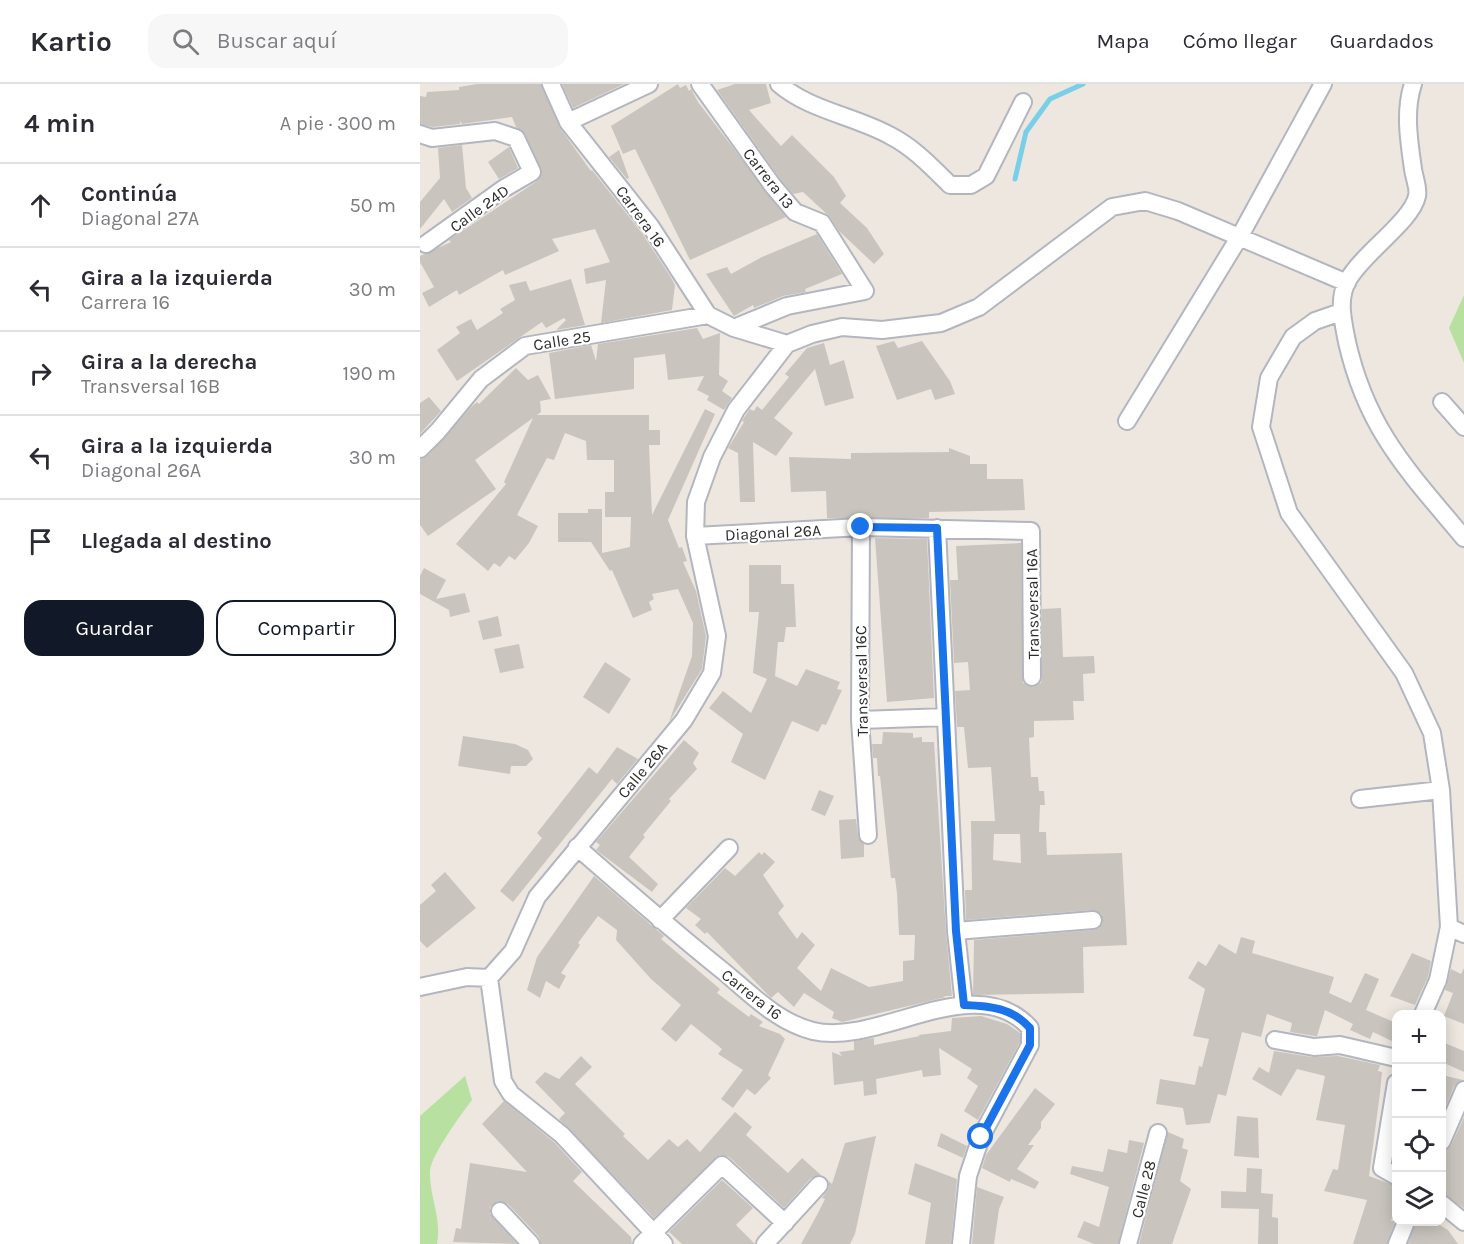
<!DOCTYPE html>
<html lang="es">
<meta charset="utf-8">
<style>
body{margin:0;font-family:Karla,sans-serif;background:#f7f7f7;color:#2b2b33}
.controls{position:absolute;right:18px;bottom:18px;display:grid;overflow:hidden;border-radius:12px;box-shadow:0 3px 15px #0003}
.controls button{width:54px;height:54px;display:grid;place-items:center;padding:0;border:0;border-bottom:2px solid #e1e1e2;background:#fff;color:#2b2b33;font:30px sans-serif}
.stop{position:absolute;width:18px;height:18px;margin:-14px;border:4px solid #1a73e8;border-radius:50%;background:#fff}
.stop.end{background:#1a73e8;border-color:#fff;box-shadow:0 2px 6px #0008}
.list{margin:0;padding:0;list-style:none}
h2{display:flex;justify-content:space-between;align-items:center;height:78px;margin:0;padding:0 24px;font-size:26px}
h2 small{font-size:20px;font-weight:400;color:#7c7c81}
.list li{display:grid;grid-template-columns:39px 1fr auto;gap:18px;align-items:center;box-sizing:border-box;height:84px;padding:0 24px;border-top:2px solid #e1e1e2}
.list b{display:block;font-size:22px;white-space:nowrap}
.list p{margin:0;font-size:20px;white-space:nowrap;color:#7c7c81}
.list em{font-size:20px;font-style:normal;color:#7c7c81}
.actions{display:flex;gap:12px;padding:18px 24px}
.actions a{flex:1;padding:14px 0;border:2px solid #111827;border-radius:18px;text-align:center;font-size:21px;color:#111827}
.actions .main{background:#111827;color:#fff}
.icon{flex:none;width:33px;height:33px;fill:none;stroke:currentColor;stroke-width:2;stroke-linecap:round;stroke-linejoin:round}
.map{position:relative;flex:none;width:1044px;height:1160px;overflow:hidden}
header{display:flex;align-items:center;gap:36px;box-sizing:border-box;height:84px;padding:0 30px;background:#fff;border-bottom:2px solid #e1e1e2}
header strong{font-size:28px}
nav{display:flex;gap:33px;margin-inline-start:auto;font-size:21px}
.search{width:420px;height:54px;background:#f7f7f7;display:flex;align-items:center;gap:15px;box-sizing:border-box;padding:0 21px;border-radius:18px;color:#7c7c81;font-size:22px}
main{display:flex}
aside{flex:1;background:#fff}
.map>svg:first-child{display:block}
</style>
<header>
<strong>Kartio</strong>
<div class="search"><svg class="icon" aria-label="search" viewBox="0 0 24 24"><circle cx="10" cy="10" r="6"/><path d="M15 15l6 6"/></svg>Buscar aquí</div>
<nav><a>Mapa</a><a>Cómo llegar</a><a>Guardados</a></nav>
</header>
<main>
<aside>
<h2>4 min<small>A pie · 300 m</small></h2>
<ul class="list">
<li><svg class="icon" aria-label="ahead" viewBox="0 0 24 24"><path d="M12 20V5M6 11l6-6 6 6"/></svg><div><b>Continúa</b><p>Diagonal 27A</p></div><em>50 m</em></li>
<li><svg class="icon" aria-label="left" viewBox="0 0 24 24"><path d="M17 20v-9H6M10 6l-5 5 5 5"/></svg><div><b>Gira a la izquierda</b><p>Carrera 16</p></div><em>30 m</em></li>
<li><svg class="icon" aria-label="right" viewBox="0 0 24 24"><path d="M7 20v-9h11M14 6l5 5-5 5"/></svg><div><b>Gira a la derecha</b><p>Transversal 16B</p></div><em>190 m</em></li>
<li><svg class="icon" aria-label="left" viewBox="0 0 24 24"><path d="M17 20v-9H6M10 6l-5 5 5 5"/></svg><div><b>Gira a la izquierda</b><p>Diagonal 26A</p></div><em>30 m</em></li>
<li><svg class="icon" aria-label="arrive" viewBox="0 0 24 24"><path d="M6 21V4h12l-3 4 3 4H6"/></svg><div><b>Llegada al destino</b></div></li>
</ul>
<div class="actions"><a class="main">Guardar</a><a>Compartir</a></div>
</aside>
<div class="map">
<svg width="1044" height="1160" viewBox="0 0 1044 1160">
<rect width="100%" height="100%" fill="#ede7e0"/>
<path fill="#b8e0a0" d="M1044,211V279L1029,244Z
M45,992L52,1016C42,1029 11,1071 10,1087C9,1112 22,1134 17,1160H0V1032Z"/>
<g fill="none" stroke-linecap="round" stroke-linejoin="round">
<path stroke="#79cfe8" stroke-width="5" d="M595,95L606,48L630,15L663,0"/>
</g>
<path fill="#c9c5be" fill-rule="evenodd" d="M57,0H121L140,44L171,87L172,86L222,149L250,192L255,201L252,226L181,239L186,196L166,200L164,185L190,178L175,145L132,155L139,167L85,191L83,186L39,211L37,206L9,223L2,209L14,203L0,178V172L31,158L29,156L117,97L122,89L105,50L96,43L92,33L42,40L40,37V40L13,43L0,40V12L6,13L7,8L39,6V3Z
M142,0H204L153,24Z
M258,0L260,4L266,1L269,7L271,5L278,18L366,133L270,176L215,65L203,70L191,42Z
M315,0H346L351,19L329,26L361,62L372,51L414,93L426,112L420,119L447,144L464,170L454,180L419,147L410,133L383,108L373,110L361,96L297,6Z
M42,61L46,104L52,114L32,128L24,115L0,145V118L20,94L18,64Z
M89,63L98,84L79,95L68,78Z
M199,66L209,94L207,95L189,73Z
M397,150L422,190L385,205L386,208L363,212L334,224L333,221L314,232L286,190L307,183L311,190L342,173Z
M151,195L165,241L136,246L146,236L144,234L126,244L122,238L37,297L17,266L40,249L36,243L51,235L57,246L83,229L80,225L95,216L89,201L106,197L110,207Z
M277,244L283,255L300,249L299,291L308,297L302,307L312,314L304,326L287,316L289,312L277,306L284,292L248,296L245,270L214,274V305L135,315L129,269L171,261L176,277L178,260Z
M474,257L478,264L502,257L530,297L535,310L515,316L511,305L477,316L456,262Z
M404,259L410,281L424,276L434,314L405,322L395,285L354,334L373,349L356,372L333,358L335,418H320L318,369L308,364L324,338L322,337L325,332L330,325L334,327L337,322L342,326L369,293L365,290L387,264Z
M96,284L108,296L118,291L131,315L120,317L121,328L117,331H229V346H240V361H229L232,431L285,325L295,330L248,436L259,464L262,463L267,477L263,478L276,507L286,552L282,585L249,638L272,572L273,539L258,505L232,510L234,515L229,518L232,526L213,534L192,486L190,487L171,458H138V429H168V425H182V469L210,463L211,433H185V408H194V376H167L166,357L145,349L134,376L127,374L97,431L118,442L109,459L95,476L89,472L80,483L74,479L68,487L36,460L86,400L84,398L113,334L55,376L76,405L8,452L0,441V375L7,372L51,323L57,318L59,320Z
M9,313L21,327L0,350V319Z
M529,364L550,372V380H567V395H603L605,426L509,428V434H407L406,407L371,408L369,373L431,375V369L529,368Z
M455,454L507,455L514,614L467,618Z
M601,459L603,599L613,603L621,599L622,594V525L641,524L643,573L674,572L675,589L663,590L664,617H653L654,636L614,637V653L609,654L611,693H618L619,707H624L625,721H620L619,748H626L627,771L702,769L707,861L663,863L664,909L553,911L554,856L674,846L679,844L683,836L681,830L672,826L546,836L545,806H552L551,737H575L571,683L548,684L544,643H537L535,607L550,606L548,578L534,579L530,496H538L536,462ZM574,750H600L601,779L573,776Z
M329,481H361V500H374L376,543H366L364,558H358L355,592L377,602L386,585L420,598L417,605L422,606L406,641L402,640L398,648L372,637L345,696L311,678L323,650L289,624L303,607L331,629L347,595L333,589L339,528H329Z
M4,484L26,496L16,515L45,509L50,528L30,533L29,526L0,510V492Z
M78,532L82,552L63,556L58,537Z
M99,560L104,584L80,589L74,565Z
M185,578L211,595L189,630L163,613Z
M463,648L493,649V654L502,653V658H514L526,848L532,912H523L526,913L422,938L412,934L414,928L384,909L374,923L358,908L351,914L287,848L285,850L275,841L281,835L266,824L305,784L315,792L339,768L342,771L344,768L355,778L343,791L364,822L358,829L377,855L382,848L395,861L377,884L401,907L411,884L449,903L483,897V877L494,876L495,851H479L477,809L475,794H471L460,692H458L457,674H453L452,660H462Z
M43,652L95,660L108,666L113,675L106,682H91L90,690L38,682Z
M264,656L279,669L273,679L277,685L249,715L251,717L223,751L225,753L209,773L238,800L232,808L176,766L180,761L176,758Z
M197,663L218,675L197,700L192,695L93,818L80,807L122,754L117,749L169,683L177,690Z
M399,706L414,712L405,732L391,726Z
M436,735L438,752L444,760V773L421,775L419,736Z
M25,788L56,824L7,864L0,857V821L16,807L11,801Z
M174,792L244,852L241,855L300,905L297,909L329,933L331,930L343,938L339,942L360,950L365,955L348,991L351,994L335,1011L327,1005L313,1024L301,1015L323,986L298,970L302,965L271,940L256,958L241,945L261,921L231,895L196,856L197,846L178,832L158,859L160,861L141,889L146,892L139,905L126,897L120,914L107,906L117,873Z
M821,853L835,857L832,869L914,893L909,909L931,919L945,889L959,895L946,926L976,939V959L953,948L950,955L930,946L933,940L905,926L897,952H895L870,948L872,939L847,930L841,953L822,948L806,1012L798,1010L790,1039L766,1041L763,1024L736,1020L740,995L775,1001L779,982L782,983L789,955L773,952L785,905L768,894L778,877L786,882L799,860L816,870Z
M992,869L1011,877L1008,893L995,921L970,912Z
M1044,884V940L1024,932L1033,909L1025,906L1031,885L1041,890Z
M561,932L587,940L600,949V958L558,1036L544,1027L558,1002L547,994L552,985L519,964L521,991L503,993L502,986L456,995L457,1010L444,1012L443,997L414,1001L412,968L422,972L419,968L434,966V957L454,954V961L500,952L498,951L531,947L532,934Z
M1022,958L1044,967V988L1022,978Z
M854,967L892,973L918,972L960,981L958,987L962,988L960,1009L949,1092L976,1102V1122L971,1137H975L967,1160H933L947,1116L904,1107L913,1085L918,1086L925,1041L896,1036L905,992L877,985L861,1012L832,995L839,983L849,989Z
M161,972L172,983L155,1000L205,1050L203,1052L228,1076L249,1055L258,1063L267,1055L280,1068L315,1028L332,1043L326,1051L368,1089L382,1074L401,1091L391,1094L364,1124L309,1073L300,1071L234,1134L139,1035L145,1029L115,998L125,988L139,995Z
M1022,991L1043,996L1034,1002L1022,1032Z
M615,1004L635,1020L621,1038V1044L608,1061H614L597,1085L619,1098L615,1105L591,1095L590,1098L562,1084L566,1071Z
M84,1017L135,1059L162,1088L153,1097L211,1153L212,1160H121L119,1153L88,1120L78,1117L70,1123V1130L97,1160L33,1158L36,1144L41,1145L50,1079L107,1088L62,1040Z
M817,1032L838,1034L839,1074L814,1072Z
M1044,1033V1124L1022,1110V1067L1031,1062Z
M748,1048L764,1055L762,1064L768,1066L760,1097L771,1105L752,1160H719Z
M521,1049L547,1062L543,1074L517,1062Z
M456,1052L435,1150L430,1160H381L398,1129L405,1115L402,1114L409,1104V1097L412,1100L425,1059Z
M709,1056L724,1059L698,1160H674L657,1153L664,1137L679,1143L689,1103L650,1090L652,1082L683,1088L688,1065L707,1069Z
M495,1079L537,1095L531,1160H505L511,1119L488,1110Z
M827,1084L842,1085L841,1109L853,1110L852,1133L858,1134V1160H838L839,1125L801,1124V1107L826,1108Z
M302,1096L333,1124L316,1141L335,1160H262L249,1148Z
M557,1103L584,1113L579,1125L574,1160H552Z
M996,1137H1013L1028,1146L1038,1160H988Z"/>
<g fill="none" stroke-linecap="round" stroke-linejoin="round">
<defs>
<path id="street" d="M131,0L148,38L231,143L288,231L314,244L367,222L445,207L402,139L375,128L353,102L280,0
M359,0C389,26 434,32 469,51C493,63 511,82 530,101H551L566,92L603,18
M993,0C984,27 989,57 993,85C994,93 999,105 997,112C992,137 943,169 928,196C917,215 923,237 927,258C947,346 988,387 1044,454
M148,38L229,0
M0,50L12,54L75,47L96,54L112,88L83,105L6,160
M921,228L895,237L873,253L849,294L841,343L869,429L984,589L1012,649L1021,706L1029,843L1018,896L1003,930
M314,244L367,260
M1022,318L1044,343
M707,337L820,152L903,0
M0,365L18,347L61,295L105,262L288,231
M441,443L440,636L448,751
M517,444L536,847L544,921
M275,452L441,443L611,447L612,593
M440,636L526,633
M940,715L1021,706
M157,763C205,805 253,847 303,887C331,910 357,938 393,947C459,963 555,883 610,944V961L561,1053L548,1092L541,1160
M240,836L309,764
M1029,843L1044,850
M536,847L673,836
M69,894L93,867L117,813L264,636L292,589L297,552L275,452L276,418L292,373L316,326L367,260L392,250L422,243L462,246L521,239L559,223L692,123L725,117L758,127L927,199
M69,894L83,997L91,1010L142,1051L244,1160
M0,903L47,893L69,894
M855,956L894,963L920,961L976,974
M976,999L962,1084L976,1092
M1022,1057L1044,1006
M1022,1120L1044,1138
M80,1127L111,1160
M222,1160L302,1081L365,1139
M345,1160L399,1101
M708,1160L738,1049
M977,1160L986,1138"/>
</defs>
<use href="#street" stroke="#b3b6bf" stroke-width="20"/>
<use href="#street" stroke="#fff" stroke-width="16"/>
</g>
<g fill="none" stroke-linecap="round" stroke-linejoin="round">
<path stroke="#1a73e8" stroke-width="8" d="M441,443L517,444L536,847L544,921C571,922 592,924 610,944V961L561,1053"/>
</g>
<g text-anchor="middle" stroke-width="4.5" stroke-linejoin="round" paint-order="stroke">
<g font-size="16" fill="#2c2c2c" stroke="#fff">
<text transform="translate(349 94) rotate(52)" y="6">Carrera 13</text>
<text transform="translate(59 124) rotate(-36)" y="6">Calle 24D</text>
<text transform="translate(221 132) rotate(54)" y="6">Carrera 16</text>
<text transform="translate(142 256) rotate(-9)" y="6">Calle 25</text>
<text transform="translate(353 448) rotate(-3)" y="6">Diagonal 26A</text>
<text transform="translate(612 520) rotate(-91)" y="6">Transversal 16A</text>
<text transform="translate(441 597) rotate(-91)" y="6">Transversal 16C</text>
<text transform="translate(222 686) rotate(-50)" y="6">Calle 26A</text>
<text transform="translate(332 910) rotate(38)" y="6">Carrera 16</text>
<text transform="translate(723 1105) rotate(-76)" y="6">Calle 28</text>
</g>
</g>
</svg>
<div class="controls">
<button>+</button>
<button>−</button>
<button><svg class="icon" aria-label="locate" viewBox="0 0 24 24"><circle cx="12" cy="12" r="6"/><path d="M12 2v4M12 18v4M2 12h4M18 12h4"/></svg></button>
<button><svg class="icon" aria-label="layers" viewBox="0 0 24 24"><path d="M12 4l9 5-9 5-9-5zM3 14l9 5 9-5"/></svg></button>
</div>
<div class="stop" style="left:561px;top:1053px"></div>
<div class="stop end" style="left:441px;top:443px"></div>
</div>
</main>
